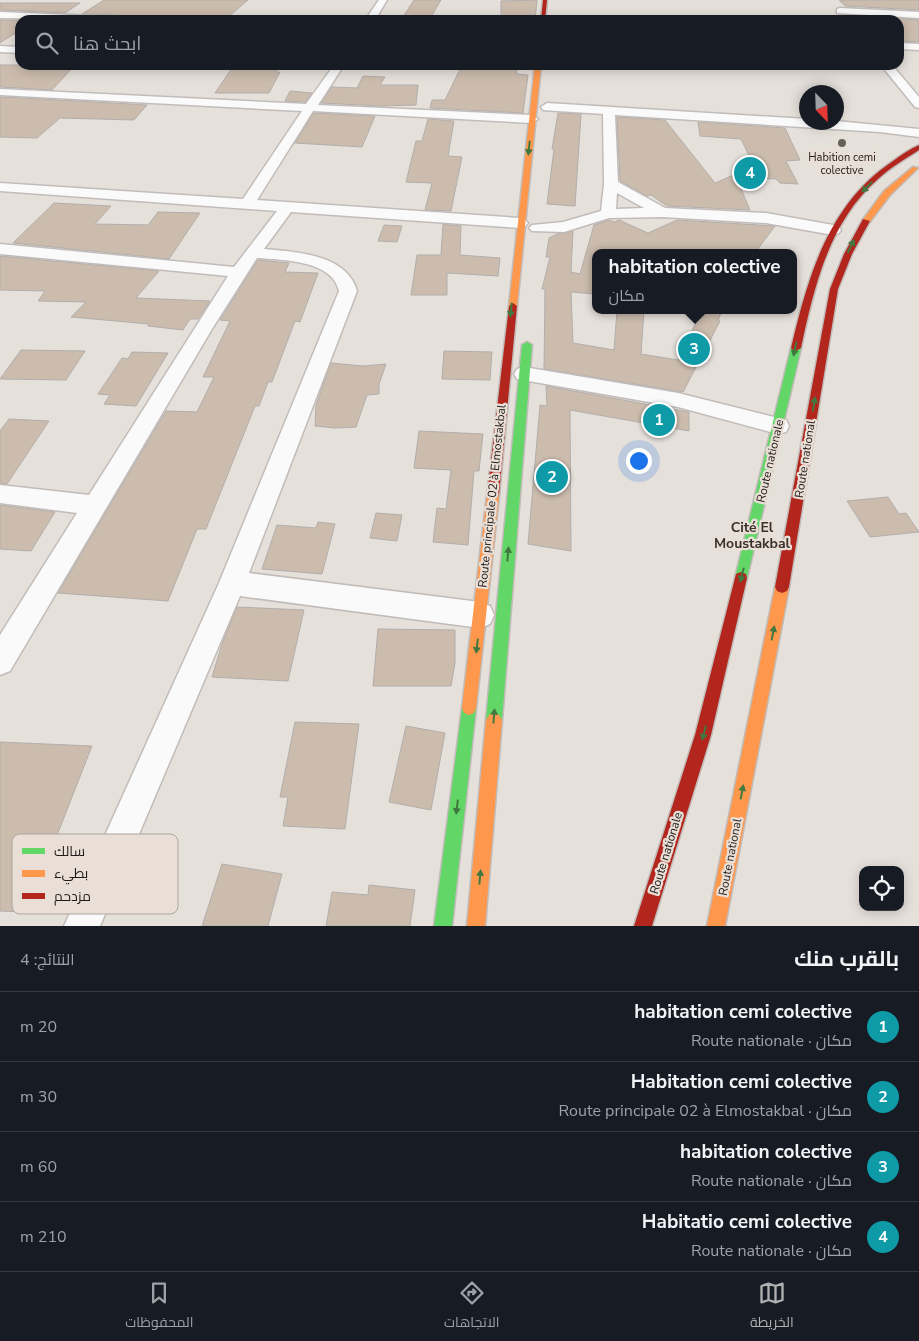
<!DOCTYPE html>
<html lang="ar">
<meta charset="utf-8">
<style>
body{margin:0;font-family:"Nunito Sans",Cairo,sans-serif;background:#20242c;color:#f1f3f6;direction:rtl}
.controls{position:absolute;right:15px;bottom:15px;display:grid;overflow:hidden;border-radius:10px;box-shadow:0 2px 12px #0003}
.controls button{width:45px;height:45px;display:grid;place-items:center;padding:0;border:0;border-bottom:1px solid #363941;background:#171b24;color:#f1f3f6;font:25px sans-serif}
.compass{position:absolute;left:799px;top:85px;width:45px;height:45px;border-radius:50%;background:#171b24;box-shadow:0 2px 12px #0003;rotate:157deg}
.you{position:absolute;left:638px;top:460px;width:18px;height:18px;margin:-12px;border:4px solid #fff;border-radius:50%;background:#1a73e8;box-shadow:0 0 0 8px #1a73e833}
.badge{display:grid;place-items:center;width:32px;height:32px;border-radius:50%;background:#b2b1b1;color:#fff;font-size:16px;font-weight:700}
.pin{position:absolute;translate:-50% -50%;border:2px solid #fff;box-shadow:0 1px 5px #0006}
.popup{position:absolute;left:592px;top:249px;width:205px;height:65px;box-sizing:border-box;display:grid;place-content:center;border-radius:10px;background:#171b24;filter:drop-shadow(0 1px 4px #0005);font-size:16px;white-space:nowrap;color:#9ea1a6}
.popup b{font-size:19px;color:#f1f3f6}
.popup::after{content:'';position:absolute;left:50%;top:100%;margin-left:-10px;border:10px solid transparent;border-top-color:#171b24}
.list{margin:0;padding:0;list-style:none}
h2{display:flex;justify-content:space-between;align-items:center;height:65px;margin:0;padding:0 20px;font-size:21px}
h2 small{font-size:16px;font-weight:400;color:#9ea1a6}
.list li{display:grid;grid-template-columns:32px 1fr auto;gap:15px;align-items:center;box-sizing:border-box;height:70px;padding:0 20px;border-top:1px solid #363941}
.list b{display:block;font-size:19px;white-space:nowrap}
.list p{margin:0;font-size:16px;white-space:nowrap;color:#9ea1a6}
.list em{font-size:16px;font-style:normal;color:#9ea1a6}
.icon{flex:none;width:28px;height:28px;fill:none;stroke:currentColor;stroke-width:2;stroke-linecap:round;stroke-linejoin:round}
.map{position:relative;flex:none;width:919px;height:926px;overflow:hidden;direction:ltr}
.search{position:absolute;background:#171b24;box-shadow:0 2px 12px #0003;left:15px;right:15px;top:15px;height:55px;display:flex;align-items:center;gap:12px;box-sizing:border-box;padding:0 18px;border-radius:15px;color:#9ea1a6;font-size:19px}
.sheet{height:345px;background:#171b24}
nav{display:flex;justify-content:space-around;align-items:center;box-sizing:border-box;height:70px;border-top:1px solid #363941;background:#171b24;font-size:14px;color:#9ea1a6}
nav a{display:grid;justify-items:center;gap:2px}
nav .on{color:#b2b1b1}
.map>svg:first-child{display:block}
</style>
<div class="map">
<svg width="919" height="926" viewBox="0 0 919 926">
<rect width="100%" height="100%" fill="#e6e0db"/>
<path fill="#ccbcae" stroke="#b2aeab" d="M104,0H248L228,17H159L156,19H123L117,15L82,14Z
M414,0H441L431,17L424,16L422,20H401Z
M537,0L535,20H501V1Z
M839,0H919V10L845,6Z
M0,3H80L65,13L0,10Z
M854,16L919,20V42L899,41V20H857Z
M0,20H20V30L0,43Z
M0,65H75L52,90L0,87Z
M234,65H280L276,72H280L269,93H215Z
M462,65H516L517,74L528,75L523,113L430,108L432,100H445Z
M363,76L385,77L380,85H418L416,105L381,106L321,103L332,87L357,88Z
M290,91L312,93L305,102L285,101Z
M0,97L42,99L147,105L134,120L60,118L37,138L0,137Z
M314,113L375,116L362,147L295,143Z
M558,113L581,114L575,206L547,204L554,149H552Z
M617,117L665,120L715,183L754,166L741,139L700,136L698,122L785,128L800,160L786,161L798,184L780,183L776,179L736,177L750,210L667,206L651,195L647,196L620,181Z
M428,119L454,121L448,156L462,157L451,211L425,210L432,183L406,182L416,141H422Z
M54,203L111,206L95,224L148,225L158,212L200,213L169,259L13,243Z
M609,220L614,222L619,220L648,233L677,220L775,226L755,253H595V294L571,292L573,343L614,350L617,310H644L641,354L678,360L702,310H722L718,321H720L683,392L544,369L545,289H542L550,257H546L549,238L557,234L573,231L571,272L580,274L594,225Z
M443,224L461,226L460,255L500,258L498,276L447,273V295H411L417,255H441Z
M384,225L402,226L397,242L378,241Z
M0,256L159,271L136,298L210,301L198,319H190L183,330L148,326L149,324L71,317L86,302L38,301L45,291L0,290Z
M258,260L289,263L285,272L318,273L300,322L295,321L272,382H268L259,406H255L206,529H197L168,601L58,593L166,411L197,412L214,377H203L230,321L220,320Z
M21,350L85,351L66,380L0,379Z
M444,351L492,352L490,380L442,379Z
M132,352L168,353L136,406L104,404L110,395L98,394L122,358L128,359Z
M331,363L363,366L386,364L379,384V394L367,395L356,427L335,428L315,426L316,405Z
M546,386L689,412V431L570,410L571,551L528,544L540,405L547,406Z
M9,419L49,421L7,484L0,483V431Z
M419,431L483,434L479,471H474L468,545L433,542L437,508L446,509L451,470L414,468Z
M888,497L899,514L906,513L919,532L870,537L847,501Z
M0,505L55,512L31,551L0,549Z
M376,513L402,515L397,541L370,538Z
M318,522L335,524L322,574L262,569L277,525L316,528Z
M237,607L304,610L288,681L212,677L222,644Z
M378,629L455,630V663L451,686H373Z
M295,722L359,724L345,829L283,826L288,797H280Z
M406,726L445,733L431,810L389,802Z
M0,742L92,746L27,912L0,911Z
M222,864L282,874L268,926H202Z
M369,885L415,890L410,926H326L332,892L368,895Z"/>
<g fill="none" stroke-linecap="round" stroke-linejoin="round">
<defs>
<path id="street" d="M379,0H387L375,20H365Z
M840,8L919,12V18L837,13V9Z
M0,12L117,17L122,20L0,18Z
M899,43L919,44V50L899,49Z
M0,46L20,47V53L0,52Z
M334,65H344L318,105L532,115L538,119L532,123L313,111L257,200L520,218L525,220L528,223L525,226L520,228L291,212L264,249C296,252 347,254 357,291L249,573L480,602L490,606L494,615L490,624L480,628L240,596L100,926H64L219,583L339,291C332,260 283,260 257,258L212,329L10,671L0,675V635L77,513L0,503V485L89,495L228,276L0,254V244L234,267L277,211L0,191V183L243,199L302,111L0,95V89L306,104Z
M881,65H892L919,97V108L915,107Z
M547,103L806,119V122L836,121L919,129V137L880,132L615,115L618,182L665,208L766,213L833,225L839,227L841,230L839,233L833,235L766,223L663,217L609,218L564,232L532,231L529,228L532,225L563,222L601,211L604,184L603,114L543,110L541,107ZM617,193L644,208L616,209Z
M524,367L678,393L786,420L789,426L786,432L778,434L678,407L517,379L514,374L517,369Z"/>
<path id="fast" d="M527,342L532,345L502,720L499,725L494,728L489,725L486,720L522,345Z
M796,345L801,348L747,578L746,582L741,584L736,582L735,578L791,348Z
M469,701L474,703L476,708L452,926H434L462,708L464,703Z"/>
<path id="slow" d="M535,65H541L517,306L513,309L509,306Z
M913,167L918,168L890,195L869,223H863L862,221L884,191Z
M493,490L497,492L499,495L476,708L474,713L469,715L464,713L462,708L487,495L489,492Z
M782,581L787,583L789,587L725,926H707L775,587L777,583Z
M494,712L499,715L502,720L485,926H467L486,720L489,715Z"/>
<path id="jam" d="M543,0H547L545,20H541Z
M919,145V150C905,159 890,168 878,179C829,222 814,287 801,348L796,351L793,350L791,348C808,277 828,204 893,161C901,155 910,149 919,145Z
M863,219L870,221L852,254L838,289L789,587L787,591L782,593L777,591L775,587L830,289L844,254Z
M513,303L517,306L499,495L497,498H489L487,495L509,306Z
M741,572L746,574L747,578L711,735L652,926H634L695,735L735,578L736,574Z"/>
</defs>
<use href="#street" stroke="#c1bcb9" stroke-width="3"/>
<use href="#fast" stroke="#c1bcb9" stroke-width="3"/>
<use href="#slow" stroke="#c1bcb9" stroke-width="3"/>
<use href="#jam" stroke="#c1bcb9" stroke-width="3"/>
<use href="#street" fill="#fbfafa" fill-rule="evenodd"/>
<use href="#fast" fill="#63d668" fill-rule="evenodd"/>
<use href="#slow" fill="#ff974d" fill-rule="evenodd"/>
<use href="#jam" fill="#b3261e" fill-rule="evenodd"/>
</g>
<defs><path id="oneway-solid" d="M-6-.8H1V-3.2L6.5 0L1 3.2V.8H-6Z" transform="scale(1.25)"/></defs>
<g fill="#417840">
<use href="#oneway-solid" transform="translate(529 148) rotate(96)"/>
<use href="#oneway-solid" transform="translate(867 187) rotate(134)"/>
<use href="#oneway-solid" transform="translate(851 246) rotate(-64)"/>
<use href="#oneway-solid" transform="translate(511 310) rotate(96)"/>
<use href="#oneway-solid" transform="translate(795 349) rotate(102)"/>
<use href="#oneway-solid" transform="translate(814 404) rotate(-81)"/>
<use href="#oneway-solid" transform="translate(508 554) rotate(-85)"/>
<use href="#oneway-solid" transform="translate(742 575) rotate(104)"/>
<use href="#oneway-solid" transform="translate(773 633) rotate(-79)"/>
<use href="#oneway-solid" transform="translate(477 646) rotate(97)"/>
<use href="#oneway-solid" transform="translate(494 716) rotate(-85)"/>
<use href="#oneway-solid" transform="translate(704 733) rotate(105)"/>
<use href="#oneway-solid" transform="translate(742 792) rotate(-79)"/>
<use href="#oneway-solid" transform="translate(457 807) rotate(97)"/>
<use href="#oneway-solid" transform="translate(480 877) rotate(-85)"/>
</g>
<circle fill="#65605c" stroke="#eadfd7" stroke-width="2" cx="842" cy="143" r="5"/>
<g text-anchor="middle" stroke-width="4.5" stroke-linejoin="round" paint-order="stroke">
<g font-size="11" fill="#1f1b18" stroke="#eadfd7">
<text x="842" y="161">Habition cemi<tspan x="842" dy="13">colective</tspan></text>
</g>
<g font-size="12" fill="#1f1b18" stroke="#eadfd7">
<text transform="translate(805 459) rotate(-81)" y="4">Route national</text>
<text transform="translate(770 461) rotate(-77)" y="4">Route nationale</text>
<text transform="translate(492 496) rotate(-84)" y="4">Route principale 02 à Elmostakbal</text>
<text transform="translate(666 853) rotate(-73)" y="4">Route nationale</text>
<text transform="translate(730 857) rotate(-79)" y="4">Route national</text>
</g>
<g font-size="14" font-weight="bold" fill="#3a322b" stroke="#eadfd7">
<text x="752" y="532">Cité El<tspan x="752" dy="16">Moustakbal</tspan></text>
</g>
</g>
<rect x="12" y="834" width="166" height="80" rx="8" fill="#eadfd7" stroke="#ada49e" stroke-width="1"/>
<rect x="22" y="848" width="23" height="6" fill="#63d668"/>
<rect x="22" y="870" width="23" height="7" fill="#ff974d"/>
<rect x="22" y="893" width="23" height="6" fill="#b3261e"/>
<g font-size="14" fill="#1f1b18">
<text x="54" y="856">سالك</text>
<text x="54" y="878">بطيء</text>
<text x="54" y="901">مزدحم</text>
</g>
</svg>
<div class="controls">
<button><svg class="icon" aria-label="locate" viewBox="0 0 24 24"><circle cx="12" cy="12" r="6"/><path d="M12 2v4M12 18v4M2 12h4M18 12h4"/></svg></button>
</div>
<svg class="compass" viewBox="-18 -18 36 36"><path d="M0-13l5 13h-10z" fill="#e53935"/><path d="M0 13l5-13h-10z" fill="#9ea1a6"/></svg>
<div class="you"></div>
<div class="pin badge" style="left:659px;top:420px;background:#0f9aa8">1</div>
<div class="pin badge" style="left:552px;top:477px;background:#0f9aa8">2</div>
<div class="pin badge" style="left:694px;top:349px;background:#0f9aa8">3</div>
<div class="popup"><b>habitation colective</b>مكان</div>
<div class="pin badge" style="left:750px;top:173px;background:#0f9aa8">4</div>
<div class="search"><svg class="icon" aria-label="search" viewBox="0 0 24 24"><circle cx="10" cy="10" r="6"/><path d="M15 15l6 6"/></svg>ابحث هنا</div>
</div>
<section class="sheet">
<h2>بالقرب منك<small>النتائج: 4</small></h2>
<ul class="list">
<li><span class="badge" style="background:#0f9aa8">1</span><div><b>habitation cemi colective</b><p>مكان · Route nationale</p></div><em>20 m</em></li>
<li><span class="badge" style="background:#0f9aa8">2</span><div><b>Habitation cemi colective</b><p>مكان · Route principale 02 à Elmostakbal</p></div><em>30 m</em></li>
<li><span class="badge" style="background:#0f9aa8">3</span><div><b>habitation colective</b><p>مكان · Route nationale</p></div><em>60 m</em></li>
<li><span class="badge" style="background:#0f9aa8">4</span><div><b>Habitatio cemi colective</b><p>مكان · Route nationale</p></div><em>210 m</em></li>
</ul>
</section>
<nav>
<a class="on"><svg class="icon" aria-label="map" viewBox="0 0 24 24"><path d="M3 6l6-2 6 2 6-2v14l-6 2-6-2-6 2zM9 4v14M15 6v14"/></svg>الخريطة</a>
<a><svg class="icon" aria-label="directions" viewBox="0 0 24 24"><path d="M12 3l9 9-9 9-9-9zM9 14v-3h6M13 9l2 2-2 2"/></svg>الاتجاهات</a>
<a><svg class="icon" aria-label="saved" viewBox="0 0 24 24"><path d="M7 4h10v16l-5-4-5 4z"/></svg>المحفوظات</a>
</nav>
